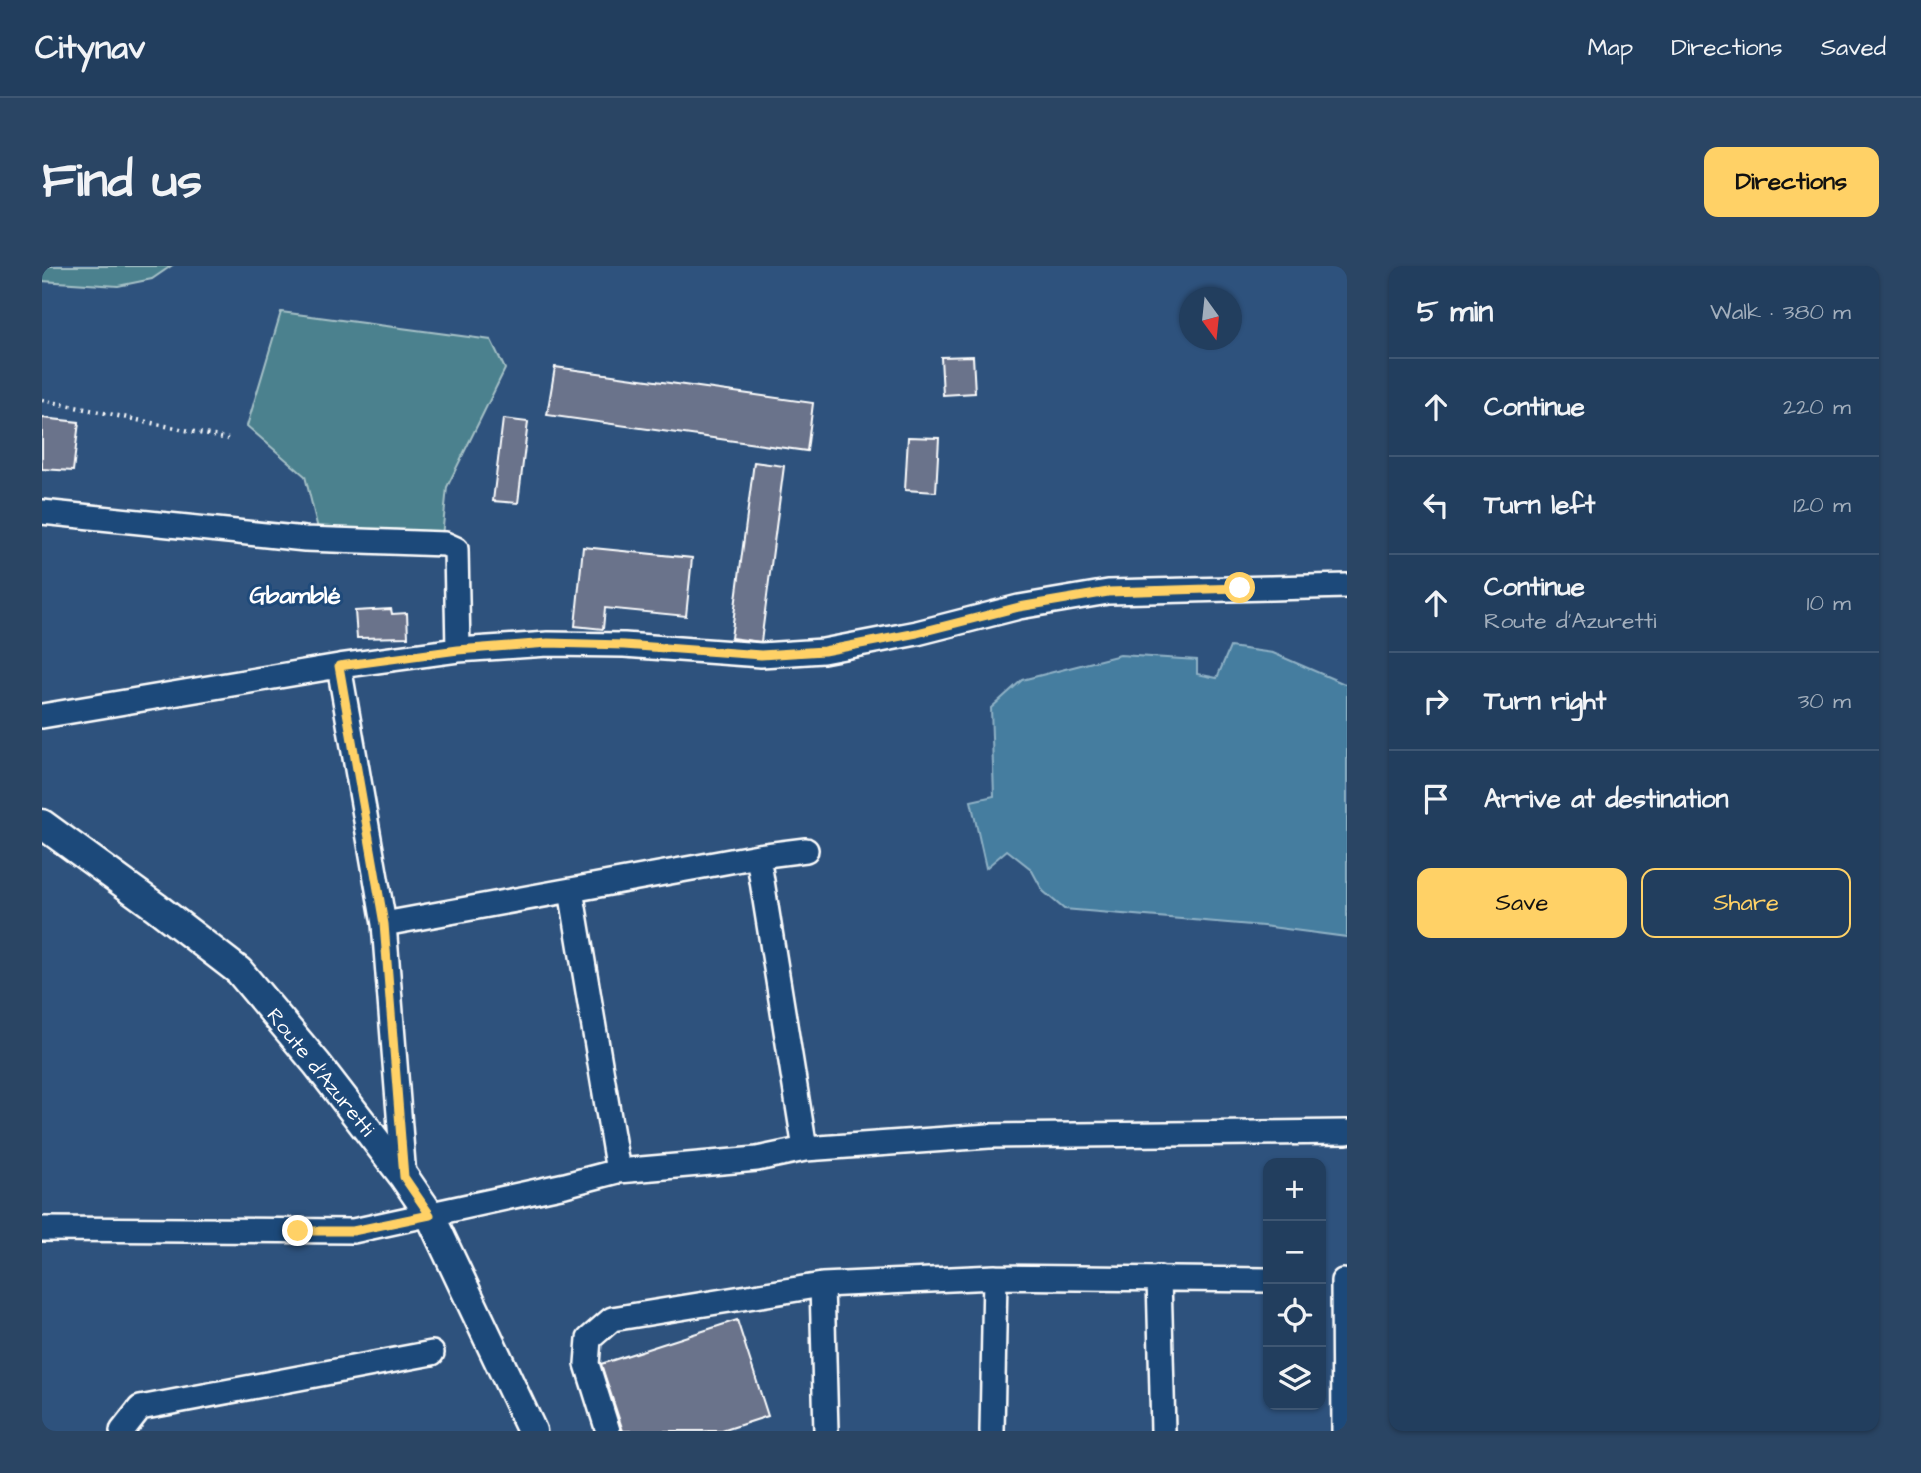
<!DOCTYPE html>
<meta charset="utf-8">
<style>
body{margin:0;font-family:"Architects Daughter",sans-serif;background:#2a4564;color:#f1f3f6}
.controls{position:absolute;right:21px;bottom:21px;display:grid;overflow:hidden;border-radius:14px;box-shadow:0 2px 5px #0004}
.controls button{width:63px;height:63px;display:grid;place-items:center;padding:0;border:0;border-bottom:2px solid #3f5773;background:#223e5e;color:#f1f3f6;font:35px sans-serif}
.compass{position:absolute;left:1137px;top:21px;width:63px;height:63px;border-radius:50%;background:#223e5e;box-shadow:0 2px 5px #0004;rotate:165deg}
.stop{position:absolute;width:21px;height:21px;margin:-16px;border:5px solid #ffd166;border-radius:50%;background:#fff}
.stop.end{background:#ffd166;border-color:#fff;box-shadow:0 2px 7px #0008}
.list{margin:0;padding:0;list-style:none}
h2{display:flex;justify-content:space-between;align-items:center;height:91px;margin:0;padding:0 28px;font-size:30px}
h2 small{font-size:23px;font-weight:400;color:#a2aebc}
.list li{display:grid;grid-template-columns:46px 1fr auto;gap:21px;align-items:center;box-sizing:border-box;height:98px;padding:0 28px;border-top:2px solid #3f5773}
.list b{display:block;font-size:26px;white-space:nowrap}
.list p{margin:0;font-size:23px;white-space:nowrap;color:#a2aebc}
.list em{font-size:23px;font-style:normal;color:#a2aebc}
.actions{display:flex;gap:14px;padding:21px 28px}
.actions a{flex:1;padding:16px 0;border:2px solid #ffd166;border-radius:14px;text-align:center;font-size:24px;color:#ffd166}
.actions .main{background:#ffd166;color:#111}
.icon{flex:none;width:38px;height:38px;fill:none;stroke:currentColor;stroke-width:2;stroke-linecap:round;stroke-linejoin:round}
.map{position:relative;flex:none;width:1305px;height:1165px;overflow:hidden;border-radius:14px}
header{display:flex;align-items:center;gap:42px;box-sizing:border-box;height:98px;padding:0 35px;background:#223e5e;border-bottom:2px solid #3f5773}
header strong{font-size:33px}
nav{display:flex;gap:38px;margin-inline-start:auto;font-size:24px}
.intro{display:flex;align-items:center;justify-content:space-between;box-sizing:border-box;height:168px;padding:0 42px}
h1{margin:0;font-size:49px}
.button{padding:18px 32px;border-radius:14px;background:#ffd166;color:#111;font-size:24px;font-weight:700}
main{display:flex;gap:42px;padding:0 42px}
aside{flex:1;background:#223e5e;border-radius:14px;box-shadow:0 2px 5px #0004}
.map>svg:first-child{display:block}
</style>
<header>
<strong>Citynav</strong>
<nav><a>Map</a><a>Directions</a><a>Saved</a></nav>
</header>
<div class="intro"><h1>Find us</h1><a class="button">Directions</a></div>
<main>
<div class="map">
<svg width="1305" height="1165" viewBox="0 0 1305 1165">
<rect width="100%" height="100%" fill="#2e527d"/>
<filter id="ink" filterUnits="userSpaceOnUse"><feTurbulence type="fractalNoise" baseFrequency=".0143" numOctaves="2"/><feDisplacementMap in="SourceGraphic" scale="14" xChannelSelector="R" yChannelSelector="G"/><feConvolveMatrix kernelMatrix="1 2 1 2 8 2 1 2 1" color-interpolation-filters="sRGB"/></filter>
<g filter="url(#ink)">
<path fill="#4b818e" stroke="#a5c0c6" stroke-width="2" d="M0,0H129L110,13L76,20L0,15Z
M239,46L449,74L463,103L405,221L400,271L277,267L263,210L205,160Z"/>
<path fill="#457d9f" stroke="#8fb1c5" stroke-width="2" d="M1188,381L1231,387L1305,419V671L1221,660L1022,643L1001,625L989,603L965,584L944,602L929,535L952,530L949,442L980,414L1078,389L1155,394V408L1175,412Z"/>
<path fill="#6a738b" stroke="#fff" stroke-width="2" d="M931,90L933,127L901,129L899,91Z
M513,101L771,137L765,185L505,149Z
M0,152L37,156L31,205L0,203Z
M461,153L486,156L476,237L451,235Z
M866,171L897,172L894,226L863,224Z
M712,196L742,200L719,376L689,372Z
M541,281L650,292L644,350L563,342L561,363L533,360Z
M349,343L350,348L365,347L366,371L315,372L313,345Z
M695,1054L726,1150L680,1165H581L559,1098Z"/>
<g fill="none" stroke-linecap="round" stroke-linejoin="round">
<defs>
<path id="minor" d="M0,246L263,273L403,278L414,283L416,384
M297,400L342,658L716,590L764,584
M0,450L297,400L416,384L506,378L582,379L719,389L781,385L875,367L977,341L1066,326L1305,320
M716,590L763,883
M529,624L576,905
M342,658L362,911
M0,963L311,965L523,919L576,905L715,893L763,883L947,870L1305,866
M1117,1012L1121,1165
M1301,1015L1302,1165
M780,1019L784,1165
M80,1165L98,1142L390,1087
M566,1165L545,1098L547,1073L570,1053L780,1019L953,1011L1226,1014
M950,1165L953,1011"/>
<path id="tertiary" d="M0,558L114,641L197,705L275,798L362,911L388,949L490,1165"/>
</defs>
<use href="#minor" stroke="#fff" stroke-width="28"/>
<use href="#tertiary" stroke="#fff" stroke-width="33"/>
<path stroke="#fff" stroke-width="4.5" stroke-dasharray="2 5" stroke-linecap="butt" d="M0,134L186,173"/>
<use href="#minor" stroke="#1f4a7a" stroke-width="23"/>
<use href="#tertiary" stroke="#1f4a7a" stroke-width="28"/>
</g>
</g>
<g fill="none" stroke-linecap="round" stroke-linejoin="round" filter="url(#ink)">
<path stroke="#ffd166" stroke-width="9" d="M256,965H311L388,949L362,911L342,658L297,400L416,384L506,377L582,379L719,389L782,385L875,367L977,341L1066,326L1198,322"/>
</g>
<g text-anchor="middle" stroke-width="6" stroke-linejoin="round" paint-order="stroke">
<g font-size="21" fill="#fff" stroke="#1f4a7a">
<text transform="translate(279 806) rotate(51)" y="7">Route d'Azuretti</text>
</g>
<g font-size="24" font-weight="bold" fill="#fff" stroke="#1f4a7a">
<text x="253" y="337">Gbamblé</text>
</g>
</g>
</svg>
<div class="controls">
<button>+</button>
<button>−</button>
<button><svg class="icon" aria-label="locate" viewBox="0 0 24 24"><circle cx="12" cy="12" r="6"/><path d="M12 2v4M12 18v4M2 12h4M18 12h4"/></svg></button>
<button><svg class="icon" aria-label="layers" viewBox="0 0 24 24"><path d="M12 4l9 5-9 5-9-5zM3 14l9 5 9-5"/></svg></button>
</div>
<svg class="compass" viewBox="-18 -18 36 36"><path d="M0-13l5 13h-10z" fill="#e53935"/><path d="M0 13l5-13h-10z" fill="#a2aebc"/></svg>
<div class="stop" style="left:1198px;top:322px"></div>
<div class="stop end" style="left:256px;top:965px"></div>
</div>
<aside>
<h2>5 min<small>Walk · 380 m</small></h2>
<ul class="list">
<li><svg class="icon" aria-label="ahead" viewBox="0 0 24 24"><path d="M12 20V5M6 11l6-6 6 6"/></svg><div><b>Continue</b></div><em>220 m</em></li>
<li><svg class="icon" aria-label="left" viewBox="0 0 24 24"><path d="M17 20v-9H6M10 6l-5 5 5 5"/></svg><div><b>Turn left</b></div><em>120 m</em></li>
<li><svg class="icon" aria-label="ahead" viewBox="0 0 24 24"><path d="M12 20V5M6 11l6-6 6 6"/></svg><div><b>Continue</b><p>Route d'Azuretti</p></div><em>10 m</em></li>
<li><svg class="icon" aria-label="right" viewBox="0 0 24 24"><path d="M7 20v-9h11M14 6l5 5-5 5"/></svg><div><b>Turn right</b></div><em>30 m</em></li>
<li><svg class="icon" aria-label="arrive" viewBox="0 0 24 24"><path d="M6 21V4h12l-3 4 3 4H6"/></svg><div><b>Arrive at destination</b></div></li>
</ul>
<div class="actions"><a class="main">Save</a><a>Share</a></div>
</aside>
</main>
